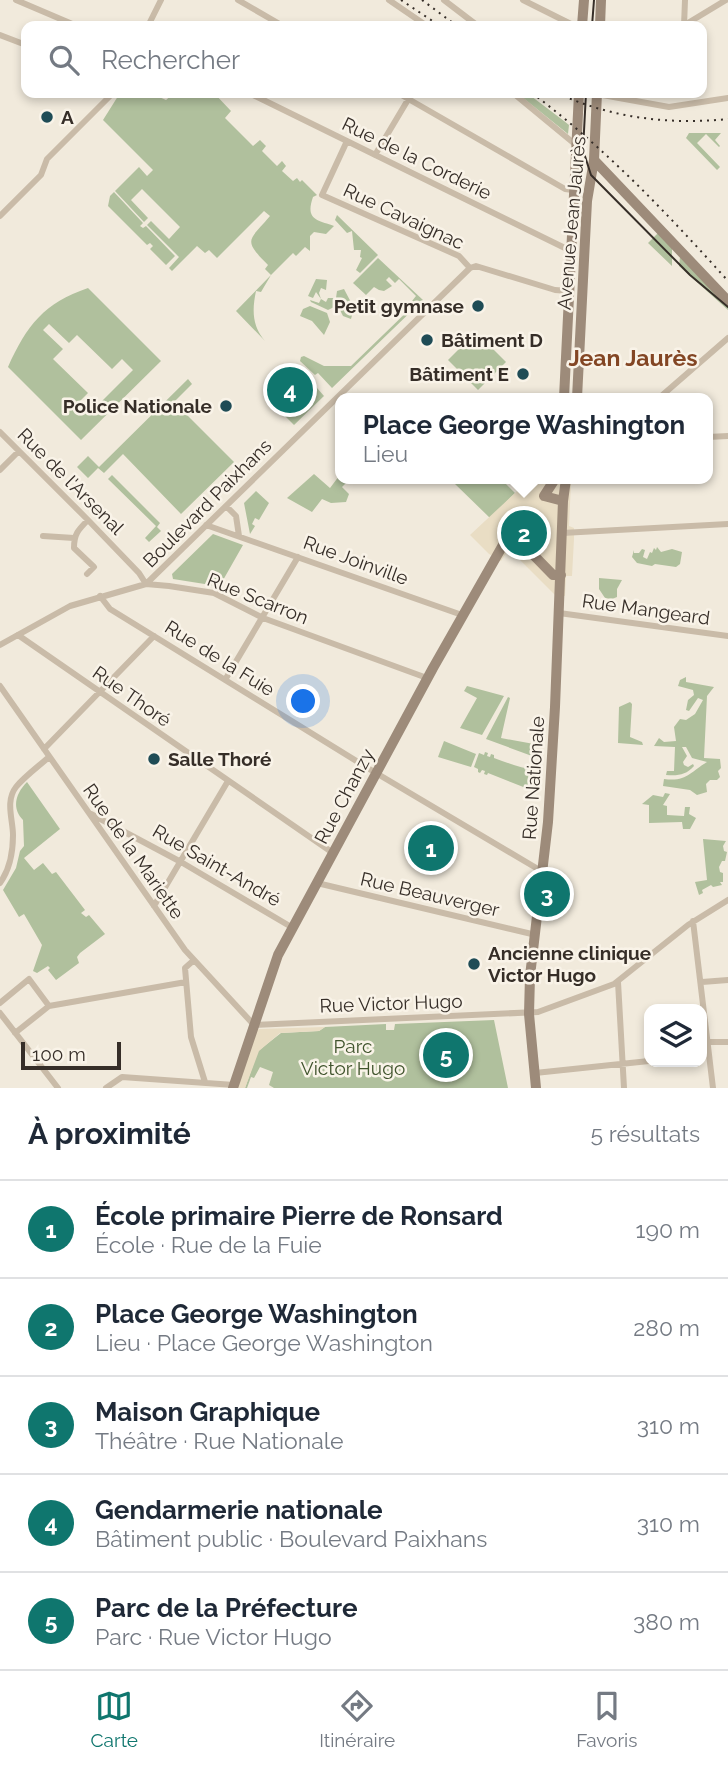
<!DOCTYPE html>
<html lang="fr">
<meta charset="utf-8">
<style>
body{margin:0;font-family:Raleway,sans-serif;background:#f6f6f7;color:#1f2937}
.controls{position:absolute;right:21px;bottom:21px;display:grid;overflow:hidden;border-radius:14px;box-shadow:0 4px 10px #0003}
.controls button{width:63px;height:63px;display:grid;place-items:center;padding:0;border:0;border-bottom:2px solid #e0e1e3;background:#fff;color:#1f2937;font:35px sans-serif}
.scale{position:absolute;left:21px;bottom:18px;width:100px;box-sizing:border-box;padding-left:7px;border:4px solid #362e28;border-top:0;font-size:19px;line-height:24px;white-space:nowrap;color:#362e28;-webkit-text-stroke:5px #f9f3e8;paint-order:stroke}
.you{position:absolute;left:304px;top:702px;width:24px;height:24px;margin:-18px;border:5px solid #fff;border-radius:50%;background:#1a73e8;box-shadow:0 0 0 10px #1a73e833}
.badge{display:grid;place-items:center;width:46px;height:46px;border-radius:50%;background:#0f766e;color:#fff;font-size:23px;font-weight:700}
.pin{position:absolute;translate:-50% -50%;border:4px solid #fff;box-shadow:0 2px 7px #0006}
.popup{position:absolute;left:335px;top:393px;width:378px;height:91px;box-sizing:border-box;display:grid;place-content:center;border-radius:14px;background:#fff;filter:drop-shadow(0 2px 5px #0005);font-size:23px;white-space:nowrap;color:#747a83}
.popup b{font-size:26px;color:#1f2937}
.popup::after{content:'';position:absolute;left:50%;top:100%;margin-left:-14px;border:14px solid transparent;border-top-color:#fff}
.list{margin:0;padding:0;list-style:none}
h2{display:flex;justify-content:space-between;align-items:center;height:91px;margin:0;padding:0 28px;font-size:30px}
h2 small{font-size:23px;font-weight:400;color:#747a83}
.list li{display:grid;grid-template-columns:46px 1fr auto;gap:21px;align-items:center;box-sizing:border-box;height:98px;padding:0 28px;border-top:2px solid #e0e1e3}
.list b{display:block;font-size:26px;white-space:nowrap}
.list p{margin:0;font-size:23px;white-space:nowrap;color:#747a83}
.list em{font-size:23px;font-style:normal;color:#747a83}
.icon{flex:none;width:38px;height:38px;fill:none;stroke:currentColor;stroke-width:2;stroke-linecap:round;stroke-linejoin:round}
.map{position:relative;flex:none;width:728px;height:1088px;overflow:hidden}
.search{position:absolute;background:#fff;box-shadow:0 4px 10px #0003;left:21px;right:21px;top:21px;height:77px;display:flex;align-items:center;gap:18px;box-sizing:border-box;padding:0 24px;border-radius:14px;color:#747a83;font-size:26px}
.sheet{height:581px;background:#fff}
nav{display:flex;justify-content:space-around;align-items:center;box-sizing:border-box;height:98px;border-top:2px solid #e0e1e3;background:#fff;font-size:19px;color:#747a83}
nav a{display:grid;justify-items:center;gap:4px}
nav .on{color:#0f766e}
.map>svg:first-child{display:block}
</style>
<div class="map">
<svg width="728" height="1088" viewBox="0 0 728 1088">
<rect width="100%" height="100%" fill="#f1eadc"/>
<path fill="#b0c09d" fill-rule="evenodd" d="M120,93H150L166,100L174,93H214L231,111L225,118L253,146L260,140L266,146L262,151L277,166L282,161L286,166L282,171L293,181L297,178L300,182L302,180L317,195L313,197C305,220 317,220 334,226L326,234L314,232L310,236V251L305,247L296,256L293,253L271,275L261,292L256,291C252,310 252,326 265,341L236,311L271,275L265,269L268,265C242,239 249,241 270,216L264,211L217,258L209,250L205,253L197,246L172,271L169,268L179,257L147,225L151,221L169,239L180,227L142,189L131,200L148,218L144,222L115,191L139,167L147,176L153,170L103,120Z
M517,93H527L564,121L569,125L568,134Z
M689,133H721L715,140L720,146L719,147L706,134L697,143L720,167L717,170L686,138Z
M114,192L143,223L140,226L143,228L146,226L175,256L166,265L150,249L153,246L150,243L147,245L108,206L110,196Z
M337,215L378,255L360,273L356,270L362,258L360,257L361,250H354L352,231L347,233L335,220Z
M661,230L672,248V266L648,243Z
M680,257L728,302V310L679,266Z
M378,258L423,300L332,388L318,373L315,375L300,361L301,357L304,356L324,366H351L415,304L412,301L416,296L399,279L395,283L389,277L386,280L392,286L384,291L379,290L374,287L366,295L353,283Z
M316,279L327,280L326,290L321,288L319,293L321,299L326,302L328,298H336L337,291L344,289L354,308L351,319L343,316L339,308L334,307L328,310L311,302L310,300L319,303L321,299L316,292L313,298L308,296Z
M88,288L161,361L81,440L8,367C27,325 44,303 88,288ZM49,324L69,343L77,335L112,369L122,359L133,370L90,413L79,402L88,393L53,359L63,349L43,330Z
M310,306L327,313L330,322L324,335L312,321L300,316L303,309Z
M476,332L506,362L478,390L448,360Z
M188,379L192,384L174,402L234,462L181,514L123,454L104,473L98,468L88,478L77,467L88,456L99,467Z
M310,380L324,396L294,425L277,408L288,397L298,407L306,399L298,391Z
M314,474L330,488L339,476L346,483L342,487L349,494L346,502L331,503L322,499L312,512L287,498Z
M112,475L160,523L157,527L161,531L149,542L145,538L156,526L108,479Z
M454,479H501L515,493L490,518L454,483Z
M256,491L269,503L259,520L255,518L252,524L255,526L250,534L244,503Z
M213,534L243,545L218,589L211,585L173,579L172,574Z
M657,547L661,552L672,549L682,552L680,564L676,567L655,564L652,566L637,563L632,557L634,550V553H639L642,549L645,550L643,557L647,559L650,552L652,553L654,548L656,550Z
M599,578L622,580L617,589V597L612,599L605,598L599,589Z
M686,677V682L714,687L707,696L704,758L720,759L721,768L718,771L720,777L717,780H710L706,784L707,792L697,795L690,790L663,786L664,779C687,782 690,772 707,762L692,758L686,747H682L687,756L683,762L684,765L688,767L693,764L694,766C686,775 678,776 666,775L667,771H674L675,747L654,746L659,738L664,742L676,741L674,727L680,719L686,720L695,714L703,700L698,698L689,711L686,710L688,700L694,695L693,690L678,686L680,680Z
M467,686L504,696L482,735L460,728L477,698L464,691Z
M508,697L510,698L501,738L534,744L532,756L486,739Z
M630,702L632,704L630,737L642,742L643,745L618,743L619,707Z
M444,741L476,754L471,767L438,757Z
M485,752L488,753L487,756L490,757L491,754L494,755V758C508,763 521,768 535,770L533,788L531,790L488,773L487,775L484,774L485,771L482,770L480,773L478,772V769L474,767L479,753L484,755Z
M27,782L60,829L24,858L34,870L43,863L52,874L56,872L85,910L81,913L86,917L89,915L105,934L80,953L77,957L79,963L56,980L48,970L50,968L48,966L37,973L33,971L42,945L24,914L19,917L3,890L16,868L20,851L24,846L23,820C11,808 16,793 27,782Z
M665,793L670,794L663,805L667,806V815L684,816L685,807H690L689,814L696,818L690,829H683L682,822L649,823V805L642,804L653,795L663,797Z
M703,839L726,841L723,846L724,851L727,852L725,861H722L719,867L720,872L723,873V882H720L722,885L713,887L711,885L702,890L703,893L699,895L695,882L707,880Z
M494,1020L508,1088H274L269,1085L273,1072L260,1067L254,1078L251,1077L247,1088H245L258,1051L281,1033L319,1031L325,1027L386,1024V1030H394L395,1024Z"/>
<path fill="#e9ddc4" d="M530,479H558L571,484L569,526L574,528V539L572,576H566L565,596H556L509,549L501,561L489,554L470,535Z
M325,1027L319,1031L280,1033L259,1051L245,1088H238L256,1031L259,1029Z"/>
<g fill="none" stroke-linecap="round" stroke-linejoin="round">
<path stroke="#c9bba8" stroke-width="6" d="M16,0L77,26
M238,0L283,26
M389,0L427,26
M444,0L478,26
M523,0L575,26
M148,26L161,0
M683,26L726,0
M684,26L685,0
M0,35L26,45
M249,93L571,251
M398,93L565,189L573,190
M513,93L576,145
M597,94L669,107L728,98
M347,141L322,195L459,256L470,268
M375,155L412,93
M0,216L41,175L47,159L113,93
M470,268L476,266L555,290L568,291
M659,398L728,338
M0,432L88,520L139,573L146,584
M708,437L728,436
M0,470L19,451
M226,506L236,516L239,536
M206,525L462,615
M562,533L728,524
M43,536L74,538
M87,574L94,567L74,548C74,534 78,530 88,520
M146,584L470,268
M100,596L110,609L371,770L543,872
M559,613L728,636
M18,635L333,853
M0,645L70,606L146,584L169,586L214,593L263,618L427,678
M225,680L298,557
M0,686L185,950L254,1025L538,1012L614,984L688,925L728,900
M44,749L154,636
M91,814L181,862L293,928
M0,883C10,869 13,852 13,835C13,820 5,801 16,787C25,776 39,766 49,757
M317,883L536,935
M154,906L228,781
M693,921L713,1088
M194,960L185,968L191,1037L205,1082
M618,982L624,1088
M702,982L728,980
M0,1003L29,979L49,1006
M49,1006L186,982
M0,1013L58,1088
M15,1033L49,1006
M708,1042H728
M535,1073L649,1061
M106,1088L122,1077L234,1085"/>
<path stroke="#9d8b7a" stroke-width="10" d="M582,26L584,0
M600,26L601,0
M594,160L728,301
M564,398L579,93
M577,398L587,201L594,160L597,93
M555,479L544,496L563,501
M233,1088L278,955L433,668L503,545L512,533L553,575H561
M536,1088L529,1014L530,976L548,822L555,707L563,501L566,479"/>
<path stroke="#362e28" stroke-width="2" d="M592,26L594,0
M586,93L583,150L591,175L690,275L728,307"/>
<path stroke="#362e28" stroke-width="2" stroke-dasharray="2 5" stroke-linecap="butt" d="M401,0L440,26
M422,0L457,26
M532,93C605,148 667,213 728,281
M557,93C611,118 669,125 728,119"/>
</g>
<g fill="#1f4c56" stroke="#f9f3e8" stroke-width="2.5">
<circle cx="47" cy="117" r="7"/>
<circle cx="478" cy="306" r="7"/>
<circle cx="427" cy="340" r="7"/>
<circle cx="523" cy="374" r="7"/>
<circle cx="226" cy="406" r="7"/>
<circle cx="154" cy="759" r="7"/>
<circle cx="474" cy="964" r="7"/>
</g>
<g text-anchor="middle" stroke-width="5" stroke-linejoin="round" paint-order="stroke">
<g font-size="19" font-weight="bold" fill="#362e28" stroke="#f9f3e8" text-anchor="start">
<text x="61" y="124">A</text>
<text x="464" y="313" text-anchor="end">Petit gymnase</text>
<text x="441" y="347">Bâtiment D</text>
<text x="509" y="381" text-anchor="end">Bâtiment E</text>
<text x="212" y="413" text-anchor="end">Police Nationale</text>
<text x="168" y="766">Salle Thoré</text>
<text x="488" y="960">Ancienne clinique<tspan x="488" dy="22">Victor Hugo</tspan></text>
</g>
<g font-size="19" fill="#362e28" stroke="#f9f3e8">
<text transform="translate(417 158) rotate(26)" y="7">Rue de la Corderie</text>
<text transform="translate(404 216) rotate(25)" y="7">Rue Cavaignac</text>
<text transform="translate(571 223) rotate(-85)" y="7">Avenue Jean Jaurès</text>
<text transform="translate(71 481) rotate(45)" y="7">Rue de l'Arsenal</text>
<text transform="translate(207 503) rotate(-45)" y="7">Boulevard Paixhans</text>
<text transform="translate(356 560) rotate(20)" y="7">Rue Joinville</text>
<text transform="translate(258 598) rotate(22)" y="7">Rue Scarron</text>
<text transform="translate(646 609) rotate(8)" y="7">Rue Mangeard</text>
<text transform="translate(220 658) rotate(32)" y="7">Rue de la Fuie</text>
<text transform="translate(132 696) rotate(35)" y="7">Rue Thoré</text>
<text transform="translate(533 778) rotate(-86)" y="7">Rue Nationale</text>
<text transform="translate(344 796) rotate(-62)" y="7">Rue Chanzy</text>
<text transform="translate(134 851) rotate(55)" y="7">Rue de la Mariette</text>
<text transform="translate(217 865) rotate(30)" y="7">Rue Saint-André</text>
<text transform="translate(430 894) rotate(13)" y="7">Rue Beauverger</text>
<text transform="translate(391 1003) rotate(-2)" y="7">Rue Victor Hugo</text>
</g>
<g font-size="19" fill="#40542d" stroke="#f9f3e8">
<text x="353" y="1053">Parc<tspan x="353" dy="22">Victor Hugo</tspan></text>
</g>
<g font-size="23" font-weight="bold" fill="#834624" stroke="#f9f3e8">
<text x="633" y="366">Jean Jaurès</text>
</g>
</g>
</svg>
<div class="controls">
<button><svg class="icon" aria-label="layers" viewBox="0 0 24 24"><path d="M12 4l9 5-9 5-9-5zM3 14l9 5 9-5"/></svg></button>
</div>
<div class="scale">100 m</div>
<div class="you"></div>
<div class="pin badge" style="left:431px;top:848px">1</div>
<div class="pin badge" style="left:524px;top:533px">2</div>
<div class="popup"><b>Place George Washington</b>Lieu</div>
<div class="pin badge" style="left:547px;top:894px">3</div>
<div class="pin badge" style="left:290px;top:390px">4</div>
<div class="pin badge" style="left:446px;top:1055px">5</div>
<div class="search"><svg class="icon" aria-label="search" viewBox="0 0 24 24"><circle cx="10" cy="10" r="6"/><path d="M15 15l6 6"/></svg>Rechercher</div>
</div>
<section class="sheet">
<h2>À proximité<small>5 résultats</small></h2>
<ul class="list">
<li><span class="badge">1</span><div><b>École primaire Pierre de Ronsard</b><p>École · Rue de la Fuie</p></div><em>190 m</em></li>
<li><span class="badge">2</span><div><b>Place George Washington</b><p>Lieu · Place George Washington</p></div><em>280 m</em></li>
<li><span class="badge">3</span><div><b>Maison Graphique</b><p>Théâtre · Rue Nationale</p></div><em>310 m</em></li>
<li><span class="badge">4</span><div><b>Gendarmerie nationale</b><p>Bâtiment public · Boulevard Paixhans</p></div><em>310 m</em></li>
<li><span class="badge">5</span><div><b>Parc de la Préfecture</b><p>Parc · Rue Victor Hugo</p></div><em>380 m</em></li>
</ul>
</section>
<nav>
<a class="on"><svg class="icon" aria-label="map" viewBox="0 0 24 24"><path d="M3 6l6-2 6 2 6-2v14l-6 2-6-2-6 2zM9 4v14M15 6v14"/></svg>Carte</a>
<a><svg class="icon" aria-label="directions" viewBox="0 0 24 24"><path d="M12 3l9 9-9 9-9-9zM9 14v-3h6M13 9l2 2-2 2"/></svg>Itinéraire</a>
<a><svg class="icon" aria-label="saved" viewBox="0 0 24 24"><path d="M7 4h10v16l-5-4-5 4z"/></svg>Favoris</a>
</nav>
